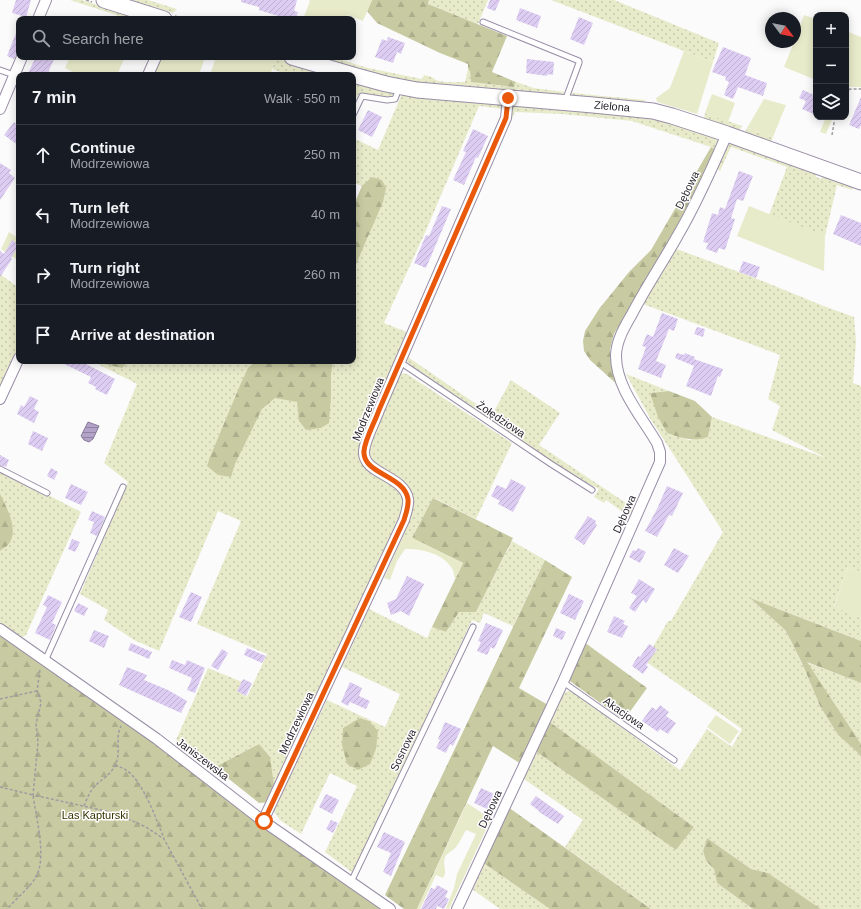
<!DOCTYPE html>
<meta charset="utf-8">
<style>
body{margin:0;font-family:Arial,sans-serif;background:#20242c;color:#f1f3f6}
.controls{position:absolute;right:12px;top:12px;display:grid;overflow:hidden;border-radius:8px;box-shadow:0 2px 10px #0003}
.controls button{width:36px;height:36px;display:grid;place-items:center;padding:0;border:0;border-bottom:1px solid #363941;background:#171b24;color:#f1f3f6;font:20px sans-serif}
.compass{position:absolute;left:765px;top:12px;width:36px;height:36px;border-radius:50%;background:#171b24;box-shadow:0 2px 10px #0003;rotate:122deg}
.stop{position:absolute;width:12px;height:12px;margin:-9px;border:3px solid #ea580c;border-radius:50%;background:#fff}
.stop.end{background:#ea580c;border-color:#fff;box-shadow:0 1px 4px #0008}
.list{margin:0;padding:0;list-style:none}
h2{display:flex;justify-content:space-between;align-items:center;height:52px;margin:0;padding:0 16px;font-size:17px}
h2 small{font-size:13px;font-weight:400;color:#9ea1a6}
.list li{display:grid;grid-template-columns:26px 1fr auto;gap:12px;align-items:center;box-sizing:border-box;height:60px;padding:0 16px;border-top:1px solid #363941}
.list b{display:block;font-size:15px;white-space:nowrap}
.list p{margin:0;font-size:13px;white-space:nowrap;color:#9ea1a6}
.list em{font-size:13px;font-style:normal;color:#9ea1a6}
.icon{flex:none;width:22px;height:22px;fill:none;stroke:currentColor;stroke-width:2;stroke-linecap:round;stroke-linejoin:round}
.map{position:relative;flex:none;width:861px;height:909px;overflow:hidden}
.search{position:absolute;background:#171b24;box-shadow:0 2px 10px #0003;left:16px;top:16px;width:340px;height:44px;display:flex;align-items:center;gap:10px;box-sizing:border-box;padding:0 14px;border-radius:8px;color:#9ea1a6;font-size:15px}
.panel{position:absolute;background:#171b24;box-shadow:0 2px 10px #0003;left:16px;top:72px;width:340px;height:292px;border-radius:8px}
.map>svg:first-child{display:block}
</style>
<div class="map">
<svg width="861" height="909" viewBox="0 0 861 909">
<defs>
<pattern id="grass-dots" width="8" height="8" patternUnits="userSpaceOnUse"><rect width="8" height="8" fill="#e8ebca"/><path d="M2 2h.1M6 6h.1" fill="none" stroke="#c7c9ae" stroke-width="1.8" stroke-linecap="round"/></pattern>
<pattern id="forest-firs" width="22" height="20" patternUnits="userSpaceOnUse"><rect width="22" height="20" fill="#c8cba2"/><path d="M5 1l3.5 6h-7zM16 11l3.5 6h-7z" fill="#acae8c"/></pattern>
<pattern id="water-rules" width="6" height="5" patternUnits="userSpaceOnUse"><rect width="6" height="5" fill="#b3a3c8"/><path d="M0 2.5h6" fill="none" stroke="#9184a2"/></pattern>
<pattern id="building-hatch" width="6" height="6" patternUnits="userSpaceOnUse"><rect width="6" height="6" fill="#decdf3"/><path d="M-1 1l2-2M0 6l6-6M5 7l2-2" fill="none" stroke="#beb0d0"/></pattern>
</defs>
<rect width="100%" height="100%" fill="#fbfbfb"/>
<path fill="url(#grass-dots)" d="M70,0H82L141,19H128Z
M131,0H148L177,9L173,13Z
M429,0H488L478,24L428,4Z
M551,0H614L719,43L713,62Z
M262,57H272L331,75H289L272,69L275,61Z
M316,57H332L368,68L422,79L424,75C430,76 432,77 436,80C442,83 458,82 465,82L468,69L470,71L471,82L514,87L516,82L534,88L564,92L563,95L418,82L394,79Z
M353,82L392,92L394,94L391,97L358,94L353,106Z
M405,93L501,103L502,109L479,106L427,228L384,323L409,333L362,445L359,461L367,452L400,373L407,374L512,443L476,519L434,498L412,538L404,535L392,539L270,802L259,744L217,766L220,772L213,770L176,740L208,668L242,682L237,691L247,697L267,654L197,624L241,521L218,511L159,651L134,640L104,620L108,610L80,594L128,482L104,463L137,384L92,361L122,368L129,361H353V207L362,186L353,182V138L378,150L401,96Z
M572,93L645,100V103L571,96Z
M513,105L645,115L717,136L719,141L716,150L711,147L632,121L562,114L515,112L502,141Z
M705,113L742,126L739,131L704,118Z
M747,128L773,137L771,142L745,133Z
M732,142L817,173L816,177L821,179L823,174L854,184L852,190L837,185L825,236L769,215L787,167L731,147L720,171L717,168L729,144Z
M674,248L755,278L821,305L854,317L856,342L853,383L861,386V572L848,567L834,606L861,618V641L794,615L751,599L786,631L802,663L820,706L838,735L857,752L861,757V909H821L768,873L751,869L707,838L703,851L706,861L714,869L717,883L753,909H651L565,847L583,820L521,777L534,750L676,850L694,827L547,720L563,694L570,690L680,770L707,729L732,747L742,729L645,661L668,621H671L723,532L650,418L626,374L669,391L650,393L667,433L689,440L708,437L712,417L826,458L772,430L780,406L768,399L780,355L643,304Z
M0,274L19,288V347L0,389Z
M408,357L492,415L511,380L560,413L539,445L635,509L630,517L606,500L604,503L594,497L599,489L568,473L409,365L407,361Z
M0,470L81,512L26,635L21,638L0,624Z
M512,541L545,560L513,626L484,613L480,623L472,620L353,873L325,852L357,786L330,773L301,834L281,821L273,811L327,700L385,727L400,694L342,667L369,609L427,638L432,627L446,632L459,612H476Z
M806,662L861,683V744L860,743Z
M482,862L550,909H500L472,889Z"/>
<path fill="url(#forest-firs)" d="M372,0H429L428,4L507,36L492,72L516,82L514,87L471,82L470,71L468,69V64L440,53L377,23L367,11Z
M711,147L716,150L676,229L614,334L610,349L611,360L621,388L590,360L584,351L583,341L585,331L599,309L629,272L651,250Z
M372,177L382,180L386,188L383,202L353,271V207L362,186Z
M95,361H129L122,368L99,363Z
M256,361H333L331,374V396L329,423L321,428L306,430L299,421L297,402L275,398L262,409L235,464L231,477L218,475L207,466L210,457L241,383L248,368Z
M669,391L695,401L712,417L708,437C693,442 682,438 667,433L658,417L650,393Z
M0,494C7,508 20,531 8,545C6,547 2,549 0,551Z
M433,498L513,538L476,612H459L446,632L432,627L463,563L412,538Z
M545,560L572,577L519,688L548,705L521,764L493,746L417,909H404L385,895Z
M750,598L861,641V683L807,662L861,744V757L857,752L838,735L820,706L802,663L786,631Z
M0,633L387,909H0Z
M584,642L647,688L624,720L567,679Z
M360,718L369,721L378,731L376,749L370,764L358,770L347,764L342,745L343,728Z
M547,720L694,827L676,850L534,750Z
M259,744L270,757L274,785L270,802L259,803L220,772L217,766Z
M508,807L651,909H550L482,862Z
M707,838L751,869L768,873L821,909H753L717,883L714,869L706,861L703,851Z"/>
<path fill="#e8ebca" d="M309,0H372L363,21L348,15L346,19H303L310,1Z
M804,15L816,19V80L784,67L794,42H795V39Z
M846,31L861,37V87H849L846,91Z
M684,51L713,62L697,114L657,102L656,98L670,88Z
M70,57H125L117,75H79L65,68Z
M162,57H205L199,75H163L155,73Z
M216,57H262L275,61L270,75H210Z
M712,94L735,103L728,122L705,113Z
M764,99L786,105L773,137L747,128Z
M826,117H833L826,134L820,132Z
M749,206L825,236L824,271L737,236Z
M9,232L19,239V261L1,249Z
M404,534L463,563L455,579C454,577 454,573 453,570C445,554 421,548 405,549L397,561L390,580L384,578Z
M848,567L861,572V618L834,607Z
M716,715L739,731L730,744L707,727Z
M467,803L491,819L449,909L446,908L454,888L457,874L476,834L466,830C463,835 460,842 456,847C453,851 448,852 445,857C442,865 448,871 443,878L436,875L420,909H417Z"/>
<path fill="url(#water-rules)" stroke="#887b98" d="M88,422L99,426L93,439L89,442L84,440L81,436Z"/>
<path fill="url(#building-hatch)" d="M16,0H31L26,17L12,13Z
M241,0H297L294,11L298,12L295,19H288L259,10V7L241,2Z
M490,0H500L495,11L487,8Z
M520,8L541,16L537,28L516,20Z
M579,17L593,23L584,45L570,39Z
M18,28L19,49L14,59L7,56Z
M388,37L405,43L401,54L397,52L393,63L375,57L382,39L387,41Z
M723,47L751,58L745,75L767,83L763,96L738,87L733,99L724,95L729,82L725,80L726,77L712,72Z
M36,57H55L47,75H27Z
M527,59L554,62L553,75L548,74L547,76L526,73Z
M803,90L816,96V115L802,109L806,101L799,98Z
M861,97V125L859,129L849,125Z
M368,110L382,117L372,137L358,130Z
M14,122L19,126V146L4,135Z
M473,129L488,136L478,158L476,157L464,185L453,180L466,152L463,151Z
M0,163L11,170L9,173L15,178L0,200Z
M739,171L753,176L743,201L737,199L731,218L735,219L725,250L719,248L717,253L706,249L708,243L703,242L712,213L718,215L720,207L725,209Z
M442,206L451,209L426,268L414,263L426,235L429,236Z
M841,215L861,223V246L833,234Z
M12,240L19,245L11,258L12,259L0,277V251L4,254Z
M743,261L760,267L756,278L739,272Z
M662,313L678,319L674,331L669,329L656,361L666,365L661,378L638,369L646,347L642,346L647,334L653,337Z
M697,327L705,329L703,337L694,334Z
M677,353L684,355L685,353L695,357L694,359L723,369L720,377L718,376L711,396L686,386L694,366L675,358Z
M58,361H80L115,379L107,395L95,389L96,387L88,383L91,377Z
M30,396L38,400L34,409L39,412L34,423L17,414L21,405L24,407Z
M33,431L48,438L42,451L28,444Z
M0,455L9,460L6,467L0,465Z
M51,468L58,472L54,480L47,476Z
M511,479L526,487L513,512L498,504L500,501L491,496L497,485L506,489Z
M71,484L88,492L81,505L65,498Z
M667,486L683,493L672,516L669,515L657,537L645,531L657,509Z
M92,511L105,517L97,536L90,533L94,522L88,520Z
M588,516L596,521L595,523L597,525L584,545L574,538Z
M72,539L80,542L75,552L68,549Z
M638,548L646,552L640,563L629,557L633,550L636,551Z
M674,548L689,556L678,573L664,565Z
M407,576L424,584L409,616L401,611L391,615L387,603L396,599Z
M639,579L655,589L646,603L643,600L635,612L629,608L637,596L631,593Z
M191,592L202,597L191,622L179,617Z
M569,594L584,601L575,620L560,613Z
M48,595L62,602L52,623L56,625L50,640L35,633L47,607L43,605Z
M78,603L88,608L84,616L74,611Z
M614,616L625,621L623,624L628,626L622,638L607,632Z
M486,623L503,630L494,649L491,647L487,655L477,651L481,642L478,641Z
M556,628L566,632L562,640L553,636Z
M94,630L109,636L104,648L89,641Z
M131,643L152,652L149,659L128,650Z
M649,644L657,649L646,665L648,667L643,674L632,666L638,656L640,657Z
M247,648L266,656L262,663L244,655Z
M222,649L228,653L218,670L211,666Z
M172,660L185,665L187,660L205,668L195,693L187,690L192,678L169,668Z
M127,667L147,675L144,680L168,690L187,701L181,713L119,685Z
M243,679L252,683L246,696L237,691Z
M350,682L362,688L359,696L370,701L366,709L350,702L348,706L341,702Z
M660,705L669,712L666,716L676,723L668,734L660,729L658,732L642,721L652,707L656,710Z
M445,722L461,729L453,746L450,744L446,753L436,748L440,740L438,739Z
M481,788L494,794L487,809L474,803Z
M326,794L339,800L332,814L319,807Z
M536,796L564,816L558,824L539,812V811L530,804Z
M331,820L338,823L333,833L326,829Z
M384,832L405,842L391,876L383,872L391,853L377,847Z
M437,885L448,891L445,897L449,899L444,909L437,906L436,909H421L431,888L435,889Z"/>
<g fill="none" stroke-linecap="round" stroke-linejoin="round">
<defs>
<path id="lane" d="M483,22L579,61V63L565,101
M0,70L14,75
M353,115L362,96L387,100L395,99L399,88
M400,362L551,464L592,490
M0,469L47,493
M45,661L123,487
M563,682L674,760
M351,882L473,627"/>
<path id="street" d="M38,19L46,0
M148,75L156,57
M0,109L22,57
M0,399L19,358
M0,629L157,739L263,821L390,909
M263,821L404,520C406,513 409,506 408,499C404,475 362,474 364,451C365,439 375,422 379,410L506,118L508,98
M457,909L563,682L660,462V452L657,443C642,417 616,388 616,356C616,341 625,326 632,314C646,287 663,262 678,235C697,203 712,168 727,134"/>
<path id="secondary" d="M104,0L164,19
M292,57L353,75
M353,75L386,84L417,90L593,105L653,111L672,116L727,134L861,182"/>
</defs>
<use href="#lane" stroke="#998ea7" stroke-width="7"/>
<use href="#street" stroke="#998ea7" stroke-width="12"/>
<use href="#secondary" stroke="#998ea7" stroke-width="17"/>
<path stroke="#9e9ca0" stroke-width="1.5" stroke-dasharray="3 2" stroke-linecap="butt" d="M86,0L92,2
M175,16L184,19
M846,94L850,89H861
M832,135L835,117
M40,670L37,691L39,695L41,703L36,724L38,742L33,795L115,813L146,827L164,839L202,909
M0,699L37,691
M115,765C119,767 123,768 126,770C143,781 156,819 164,838
M0,787L33,795C36,817 47,858 36,877C30,887 15,900 7,909
M84,806C87,799 89,792 95,786C102,779 112,774 116,763C121,751 115,738 121,726"/>
<use href="#lane" stroke="#fff" stroke-width="5"/>
<use href="#street" stroke="#fff" stroke-width="10"/>
<use href="#secondary" stroke="#fff" stroke-width="15"/>
</g>
<g fill="none" stroke-linecap="round" stroke-linejoin="round">
<path stroke="#ea580c" stroke-width="5" d="M264,821L404,520C406,513 409,506 408,499C404,475 362,474 364,451C365,439 375,422 379,410L506,118L508,98"/>
</g>
<g text-anchor="middle" stroke-width="3" stroke-linejoin="round" paint-order="stroke">
<g font-size="11" fill="#221e27" stroke="#fff">
<text transform="translate(612 106) rotate(5)" y="4">Zielona</text>
<text transform="translate(687 190) rotate(-64)" y="4">Dębowa</text>
<text transform="translate(368 409) rotate(-68)" y="4">Modrzewiowa</text>
<text transform="translate(501 419) rotate(34)" y="4">Żołędziowa</text>
<text transform="translate(624 514) rotate(-66)" y="4">Dębowa</text>
<text transform="translate(624 713) rotate(35)" y="4">Akacjowa</text>
<text transform="translate(296 723) rotate(-65)" y="4">Modrzewiowa</text>
<text transform="translate(403 750) rotate(-64)" y="4">Sosnowa</text>
<text transform="translate(203 759) rotate(37)" y="4">Janiszewska</text>
<text transform="translate(490 809) rotate(-65)" y="4">Dębowa</text>
</g>
<g font-size="11" fill="#333402" stroke="#fff">
<text x="95" y="819">Las Kapturski</text>
</g>
</g>
</svg>
<div class="controls">
<button>+</button>
<button>−</button>
<button><svg class="icon" aria-label="layers" viewBox="0 0 24 24"><path d="M12 4l9 5-9 5-9-5zM3 14l9 5 9-5"/></svg></button>
</div>
<svg class="compass" viewBox="-18 -18 36 36"><path d="M0-13l5 13h-10z" fill="#e53935"/><path d="M0 13l5-13h-10z" fill="#9ea1a6"/></svg>
<div class="stop" style="left:264px;top:821px"></div>
<div class="stop end" style="left:508px;top:98px"></div>
<div class="search"><svg class="icon" aria-label="search" viewBox="0 0 24 24"><circle cx="10" cy="10" r="6"/><path d="M15 15l6 6"/></svg>Search here</div>
<section class="panel">
<h2>7 min<small>Walk · 550 m</small></h2>
<ul class="list">
<li><svg class="icon" aria-label="ahead" viewBox="0 0 24 24"><path d="M12 20V5M6 11l6-6 6 6"/></svg><div><b>Continue</b><p>Modrzewiowa</p></div><em>250 m</em></li>
<li><svg class="icon" aria-label="left" viewBox="0 0 24 24"><path d="M17 20v-9H6M10 6l-5 5 5 5"/></svg><div><b>Turn left</b><p>Modrzewiowa</p></div><em>40 m</em></li>
<li><svg class="icon" aria-label="right" viewBox="0 0 24 24"><path d="M7 20v-9h11M14 6l5 5-5 5"/></svg><div><b>Turn right</b><p>Modrzewiowa</p></div><em>260 m</em></li>
<li><svg class="icon" aria-label="arrive" viewBox="0 0 24 24"><path d="M6 21V4h12l-3 4 3 4H6"/></svg><div><b>Arrive at destination</b></div></li>
</ul>
</section>
</div>
